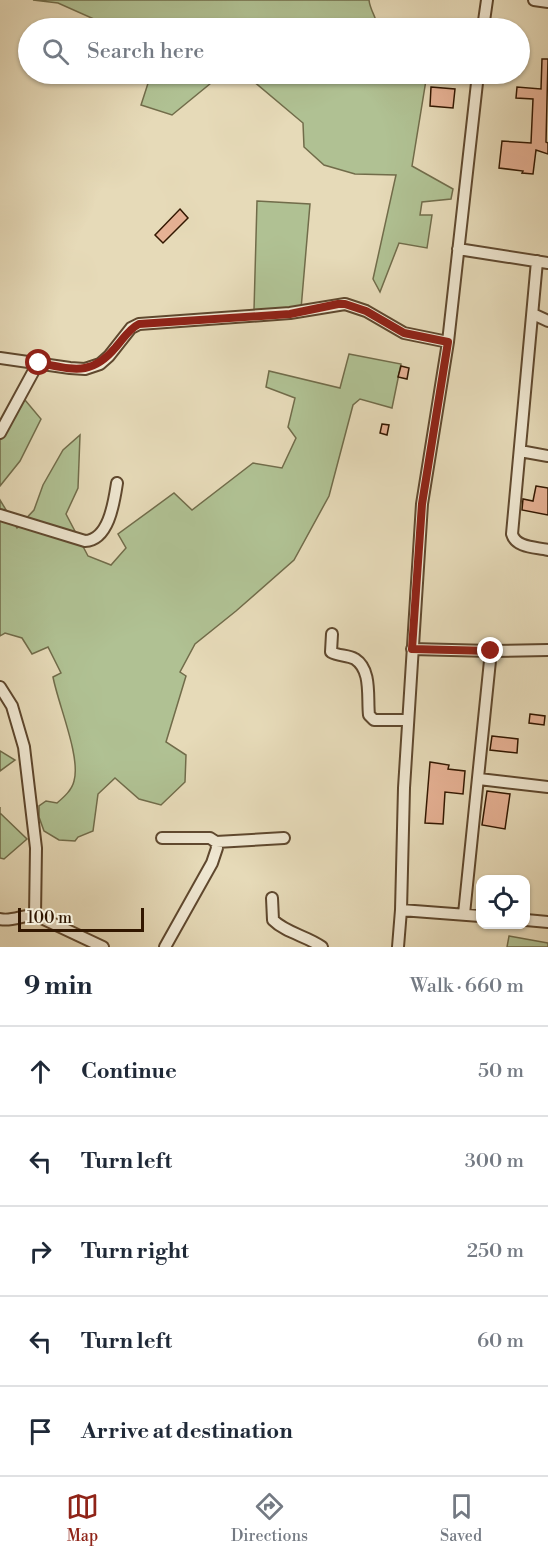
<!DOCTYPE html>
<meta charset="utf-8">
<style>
body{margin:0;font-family:"Libre Bodoni",serif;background:#f2f2f3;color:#1f2937}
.controls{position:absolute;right:18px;bottom:18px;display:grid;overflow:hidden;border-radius:12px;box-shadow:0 2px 4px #0004}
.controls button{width:54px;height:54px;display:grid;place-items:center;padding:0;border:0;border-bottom:2px solid #e0e1e3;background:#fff;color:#1f2937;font:30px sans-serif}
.scale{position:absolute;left:18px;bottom:15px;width:126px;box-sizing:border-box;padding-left:6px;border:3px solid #321700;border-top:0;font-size:16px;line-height:21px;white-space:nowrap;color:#321700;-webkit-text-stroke:4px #efe7d1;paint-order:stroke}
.stop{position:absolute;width:18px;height:18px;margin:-14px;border:4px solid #8f2418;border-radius:50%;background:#fff}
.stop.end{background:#8f2418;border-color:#fff;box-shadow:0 2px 6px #0008}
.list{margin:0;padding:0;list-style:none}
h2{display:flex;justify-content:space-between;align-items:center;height:78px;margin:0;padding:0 24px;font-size:26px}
h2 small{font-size:20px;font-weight:400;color:#747a83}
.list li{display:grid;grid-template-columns:39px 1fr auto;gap:18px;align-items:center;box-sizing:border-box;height:90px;padding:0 24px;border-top:2px solid #e0e1e3}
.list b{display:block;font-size:22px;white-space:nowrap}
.list em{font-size:20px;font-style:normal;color:#747a83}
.icon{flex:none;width:33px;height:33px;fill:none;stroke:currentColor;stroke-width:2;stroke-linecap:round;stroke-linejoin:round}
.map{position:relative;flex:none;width:548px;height:947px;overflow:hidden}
.search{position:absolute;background:#fff;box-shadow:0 2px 4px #0004;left:18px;right:18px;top:18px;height:66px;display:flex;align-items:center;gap:15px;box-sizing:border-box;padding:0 21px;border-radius:33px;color:#747a83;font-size:22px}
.sheet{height:528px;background:#fff}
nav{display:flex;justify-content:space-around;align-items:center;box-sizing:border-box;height:84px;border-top:2px solid #e0e1e3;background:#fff;font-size:16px;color:#747a83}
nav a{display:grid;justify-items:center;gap:3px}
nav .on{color:#8f2418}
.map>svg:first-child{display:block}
</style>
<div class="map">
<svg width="548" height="947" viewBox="0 0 548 947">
<rect width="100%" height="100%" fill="#e6dab8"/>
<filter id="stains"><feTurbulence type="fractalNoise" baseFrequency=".00333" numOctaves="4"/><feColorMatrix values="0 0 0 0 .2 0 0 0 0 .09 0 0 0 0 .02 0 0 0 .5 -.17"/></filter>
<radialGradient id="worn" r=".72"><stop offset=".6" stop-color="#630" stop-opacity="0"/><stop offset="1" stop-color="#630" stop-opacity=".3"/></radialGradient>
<path fill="#b0c193" stroke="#716c4a" stroke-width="1.5" d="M33,0H369C370,11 378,19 377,28H114L58,3Z
M151,74H222L172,115L141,105Z
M228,74H427L412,166L453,189L451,199L422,202L420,215H432L427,248L399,243L380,292L373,279L396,175L355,174L324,165L304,147L303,123L253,81Z
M257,201L310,204L301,309L254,310Z
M349,354L401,364L392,408L360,399L353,405L329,496L294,560L236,611L195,644L180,672L186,676L166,742L186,755L185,782L161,805L139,799L115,778L98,794L93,831L78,837L75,841L59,840L44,831L39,817V806L46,801L57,803C64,797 72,790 74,781C81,757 58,704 53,677L61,673L48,647L32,654L22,638L5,633L0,636V500L17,528L34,510L43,485L63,450L80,435L78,488L66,514L88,556L111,565L126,548L118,534L174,493L192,510L253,463L282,468L296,438L288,427L295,398L266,387L269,371L340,388Z
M25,400L41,419L20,461L0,486V426Z
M0,751L15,760L0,771Z
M0,807V813L27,839L4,859L0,858Z
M509,936L548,943V947H507Z"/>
<path fill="#e6b194" stroke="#321700" stroke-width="1.5" d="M542,59H548L546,142L548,143V154L536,150L533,174L522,173L523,171L499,168L502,141L531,143L533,99L516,98L517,87L541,89Z
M431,87L455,89L453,108L430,106Z
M180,209L188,218L163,243L155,235Z
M401,366L409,368L407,379L398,377Z
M382,424L389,425L387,435L380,433Z
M536,486L548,488V515L522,510L523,499L533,501Z
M530,714L545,716L544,725L529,723Z
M492,736L518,739L517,753L490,750Z
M430,762L449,765L448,769L465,771L463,794L445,792L443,824L425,823Z
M487,791L510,794L505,829L482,825Z"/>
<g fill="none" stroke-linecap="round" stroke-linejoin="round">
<defs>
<path id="minor" d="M534,0L548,2
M483,28L487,0
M458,249L548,263
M537,261L512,534C516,548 536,547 548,550
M533,314L548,321
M0,358L70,368L85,369L100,364L109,356L131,328L139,324L290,313L345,304L366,311L404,333L448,342
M0,433L38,363
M520,451L548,456
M0,515L85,541C109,540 114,502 117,483
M332,634L331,652C338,656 348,655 355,659C372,670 367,697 369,715L374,720H408
M412,649L491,651L548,650
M0,687L12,706L24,747L36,848L35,915
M479,779L548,787
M162,838H210L216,842L284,838
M272,898L273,920C286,933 307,936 322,947
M401,910L480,916
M464,914L491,651
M0,919C11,922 23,915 35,915L103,947
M526,920L548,922
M165,947L212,863L217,848L216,842
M398,947L401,910L404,788L422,504L448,342L478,74"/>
</defs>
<use href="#minor" stroke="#5f482e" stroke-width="14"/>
<use href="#minor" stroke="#efe7d1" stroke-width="10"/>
</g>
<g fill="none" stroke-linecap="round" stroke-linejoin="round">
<path stroke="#8f2418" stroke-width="8" d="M39,363C73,369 91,377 116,347C124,338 129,329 139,324L290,314L338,304H345L366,311L404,333L448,342L422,504L412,649L491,651"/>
</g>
<rect width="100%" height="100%" filter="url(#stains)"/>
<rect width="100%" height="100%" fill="url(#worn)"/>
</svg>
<div class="controls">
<button><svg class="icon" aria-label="locate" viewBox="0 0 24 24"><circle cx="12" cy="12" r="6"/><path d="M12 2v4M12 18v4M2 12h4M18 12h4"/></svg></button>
</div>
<div class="scale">100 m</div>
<div class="stop" style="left:39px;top:363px"></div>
<div class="stop end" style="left:491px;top:651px"></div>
<div class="search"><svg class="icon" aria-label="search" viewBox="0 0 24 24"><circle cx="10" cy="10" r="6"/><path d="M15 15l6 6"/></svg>Search here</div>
</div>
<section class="sheet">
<h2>9 min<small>Walk · 660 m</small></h2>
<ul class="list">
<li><svg class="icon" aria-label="ahead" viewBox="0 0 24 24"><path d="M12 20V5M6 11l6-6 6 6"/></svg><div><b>Continue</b></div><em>50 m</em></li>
<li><svg class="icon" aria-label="left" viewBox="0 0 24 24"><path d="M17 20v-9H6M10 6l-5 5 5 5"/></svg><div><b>Turn left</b></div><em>300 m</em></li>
<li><svg class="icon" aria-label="right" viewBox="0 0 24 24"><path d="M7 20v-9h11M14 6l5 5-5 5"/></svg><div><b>Turn right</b></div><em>250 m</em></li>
<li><svg class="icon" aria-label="left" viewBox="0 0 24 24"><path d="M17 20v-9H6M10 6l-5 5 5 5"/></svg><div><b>Turn left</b></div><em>60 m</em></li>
<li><svg class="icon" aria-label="arrive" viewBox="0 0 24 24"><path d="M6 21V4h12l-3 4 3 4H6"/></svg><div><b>Arrive at destination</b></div></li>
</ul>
</section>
<nav>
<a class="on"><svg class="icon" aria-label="map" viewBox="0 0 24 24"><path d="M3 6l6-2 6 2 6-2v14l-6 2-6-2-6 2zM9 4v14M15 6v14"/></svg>Map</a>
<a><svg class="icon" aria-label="directions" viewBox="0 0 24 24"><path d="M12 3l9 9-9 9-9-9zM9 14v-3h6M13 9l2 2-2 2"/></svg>Directions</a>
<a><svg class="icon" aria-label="saved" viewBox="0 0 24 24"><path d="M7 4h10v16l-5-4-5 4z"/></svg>Saved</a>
</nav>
